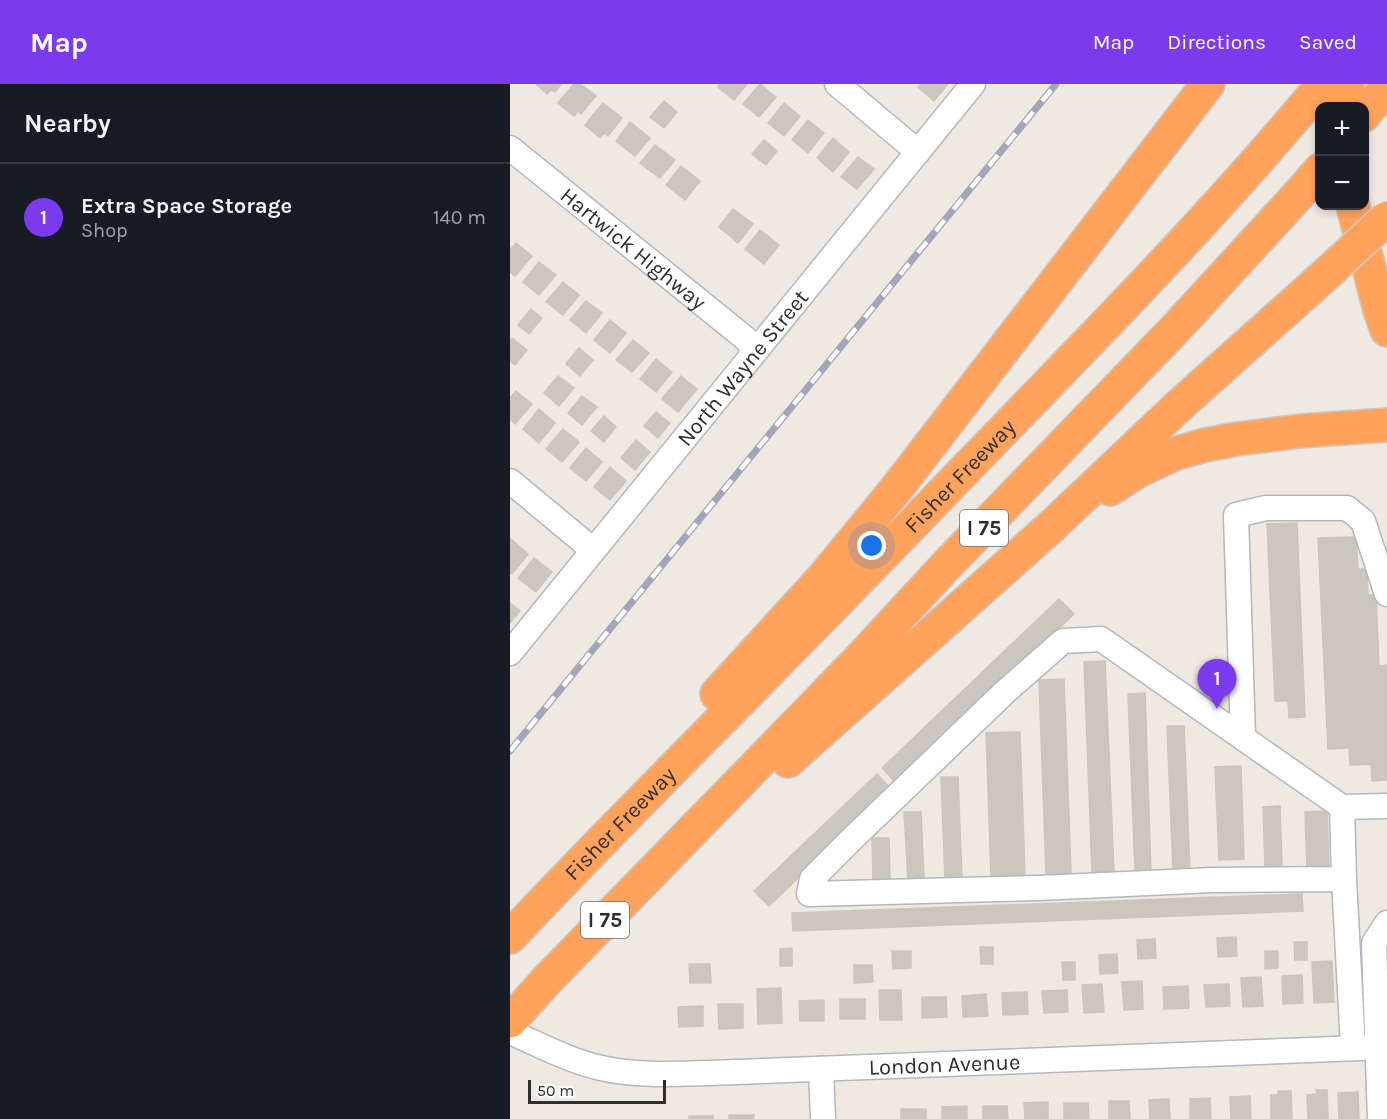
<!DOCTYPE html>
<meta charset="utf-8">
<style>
body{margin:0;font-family:Karla,sans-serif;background:#20242c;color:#f1f3f6}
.controls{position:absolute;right:18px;top:18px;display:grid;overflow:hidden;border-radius:12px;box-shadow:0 3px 9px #0003}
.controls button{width:54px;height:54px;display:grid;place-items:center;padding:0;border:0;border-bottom:2px solid #363941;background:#171b24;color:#f1f3f6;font:30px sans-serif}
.scale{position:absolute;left:18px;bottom:15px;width:138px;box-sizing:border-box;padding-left:6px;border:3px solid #2e2e2e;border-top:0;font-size:16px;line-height:21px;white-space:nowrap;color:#2e2e2e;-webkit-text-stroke:4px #fff;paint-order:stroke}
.you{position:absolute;left:362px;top:462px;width:21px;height:21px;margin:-15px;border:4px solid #fff;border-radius:50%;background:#1a73e8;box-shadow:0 0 0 9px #1a73e833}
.badge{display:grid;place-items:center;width:39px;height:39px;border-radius:50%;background:#7c3aed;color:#fff;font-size:20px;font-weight:700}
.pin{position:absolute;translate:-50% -50px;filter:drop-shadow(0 2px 3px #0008)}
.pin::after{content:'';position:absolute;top:32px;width:21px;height:18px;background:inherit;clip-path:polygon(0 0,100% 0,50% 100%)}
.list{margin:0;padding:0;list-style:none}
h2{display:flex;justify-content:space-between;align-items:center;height:78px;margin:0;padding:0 24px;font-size:26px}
h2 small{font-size:20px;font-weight:400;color:#9ea1a6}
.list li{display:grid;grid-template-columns:39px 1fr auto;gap:18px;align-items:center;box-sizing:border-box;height:108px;padding:0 24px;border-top:2px solid #363941}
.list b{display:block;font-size:22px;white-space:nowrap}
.list p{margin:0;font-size:20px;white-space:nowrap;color:#9ea1a6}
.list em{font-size:20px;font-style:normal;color:#9ea1a6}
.map{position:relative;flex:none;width:877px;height:1035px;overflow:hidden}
header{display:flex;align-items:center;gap:36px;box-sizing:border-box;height:84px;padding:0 30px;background:#7c3aed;color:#fff}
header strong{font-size:28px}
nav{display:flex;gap:33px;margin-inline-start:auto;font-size:21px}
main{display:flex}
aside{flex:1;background:#171b24}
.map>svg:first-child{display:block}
</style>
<header>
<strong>Map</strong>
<nav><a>Map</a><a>Directions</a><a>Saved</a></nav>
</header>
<main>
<aside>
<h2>Nearby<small></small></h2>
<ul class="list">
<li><span class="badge">1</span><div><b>Extra Space Storage</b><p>Shop</p></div><em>140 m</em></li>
</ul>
</aside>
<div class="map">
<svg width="877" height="1035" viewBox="0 0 877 1035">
<rect width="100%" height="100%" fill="#efe9e1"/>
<path fill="#cbc7bf" stroke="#cbc5ba" stroke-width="1.5" d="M26,0H51L45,8L41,6L37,10Z
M64,0H70L86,12L71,30L68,27L64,32L48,19Z
M210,0H237L224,16L208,3Z
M250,0L266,13L249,33L233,20Z
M411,0H438L424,17L408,3Z
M154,17L167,28L154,44L140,33Z
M93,19L112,34L98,52L94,49L90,54L75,41Z
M274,19L290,32L274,52L258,39Z
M298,36L314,49L298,69L282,56Z
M120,38L140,54L125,72L106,57Z
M323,54L339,68L323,88L307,74Z
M254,56L267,67L256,81L242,70Z
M145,61L165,76L150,94L130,79Z
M348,73L364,85L347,105L331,93Z
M171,82L190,97L175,116L156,101Z
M223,125L243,140L228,159L209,143Z
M250,146L269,161L254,180L235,165Z
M6,159L22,172L5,192L0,188V166Z
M29,178L46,191L29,211L13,198Z
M53,198L69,211L53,231L36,218Z
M76,217L92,229L76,249L60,236Z
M21,225L32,234L19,250L8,241Z
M100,236L116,249L100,269L84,256Z
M2,254L17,266L5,281L0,277V257Z
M123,256L139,269L122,288L106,276Z
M69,264L83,276L70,292L56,280Z
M146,275L162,288L146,308L130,295Z
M48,292L64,304L49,322L34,309Z
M171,292L187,305L168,328L152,315Z
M6,307L22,320L5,340L0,335V314Z
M72,312L87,323L72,341L58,329Z
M29,325L45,339L29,359L13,345Z
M146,328L160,339L148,354L134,342Z
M94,332L106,343L94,358L81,347Z
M53,345L69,358L52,378L36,365Z
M126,356L140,368L125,386L111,374Z
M76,364L92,378L76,397L60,384Z
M100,383L116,397L100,416L84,403Z
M787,439L795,633L779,634L778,617H765L757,440Z
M846,453L848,485H857L858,511H866L869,582L877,581V696L862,697L861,680L840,681L839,664L818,665L808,454Z
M1,455L18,470L2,490L0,488V457Z
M24,474L42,488L26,508L8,494Z
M549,515L564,530L387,700L372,684Z
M0,519L10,527L0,539Z
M595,577L604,788H582L574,578Z
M554,595L561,789L536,790L529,596Z
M635,609L641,788H625L618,610Z
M657,642H674L680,786L663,787Z
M510,648L515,791L481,792L476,649Z
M731,682L734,775L709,776L705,683Z
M367,690L381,705L259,822L244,807Z
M431,693H448L452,794H435Z
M770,722L772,782H755L753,723Z
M817,727L819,786H797L795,728Z
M394,728H411L414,795L398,796Z
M362,754H379L380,796L363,797Z
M792,810L793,827L283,847L282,829Z
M726,853L727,872L708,873L707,854Z
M645,855L646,874L628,875L627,856Z
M784,858H797V876H785Z
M470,863H483V880H471Z
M282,864V882H270V865Z
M382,867H401V884L383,885Z
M755,867H768V884L755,885Z
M607,870L608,889L590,890L589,871Z
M822,877L824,918L804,919L802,878Z
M552,878H565V896H553Z
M179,880H200L201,899H180Z
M344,881H362L363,898L344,899Z
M792,891L793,919L773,920L772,892Z
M751,893L753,922L733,923L731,894Z
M632,897L633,925L614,926L612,898Z
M592,900L594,928L574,929L572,901Z
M719,900L720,922L696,923L694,901Z
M678,902L679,924L654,925L653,903Z
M271,904L272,939L248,940L247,905Z
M369,906H391L392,936H370Z
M557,906L558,928L534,929L532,907Z
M517,908L518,930L493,931L492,909Z
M476,910L478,932L453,933L452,912Z
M412,913H436L437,933L412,934Z
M330,915H355V935H330Z
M314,916V937H290L289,917Z
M208,920H233V944L209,945Z
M193,922V942L169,943L168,923Z
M806,1006H817L818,1035H798L797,1011L807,1010Z
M768,1007H781L782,1035H761V1011H768Z
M848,1008L849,1035H829L828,1009Z
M740,1012L741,1035H721L720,1013Z
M700,1014L701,1035H680V1015Z
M659,1015L660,1035H640L639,1016Z
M599,1017H619L620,1035H599Z
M538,1018V1035H515L514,1019Z
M554,1019H578L579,1035H554Z
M457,1022V1035H432V1023Z
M473,1022H497L498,1035H473Z
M391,1025H416V1035H391Z
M219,1031H244V1035H219Z
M179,1032H203V1035H179Z"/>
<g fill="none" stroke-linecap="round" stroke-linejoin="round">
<defs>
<g id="minor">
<path d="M327,0L408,68"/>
<path id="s1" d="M0,64L236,255L246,267"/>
<path d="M0,397L83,466"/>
<path id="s2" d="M0,569L463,0"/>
<path d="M733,653L726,431L756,424H837L853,437L877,510"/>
<path d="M832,723L877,722"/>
<path d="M834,795L703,796L529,804L299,810L302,795L343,754L496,607L553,557L591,555L832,723L834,795L843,963"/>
<path id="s3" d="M0,948C30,961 60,977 91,984C127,992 163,990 199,989L877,963"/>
<path d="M311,985L313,1035"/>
<path d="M870,1035L864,859L877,839"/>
</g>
<g id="highway">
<path d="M836,22L838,0"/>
<path d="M854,31L877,3"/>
<path d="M843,122L870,226L877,246"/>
<path d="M600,405L628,387L664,370L695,361L727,355L791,347L877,341"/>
<path d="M207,610L314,493L387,404L698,0"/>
<path d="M278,677L541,443L671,320L811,195"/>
<path id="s4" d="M0,853C92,755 187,661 281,565C360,485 438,403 516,323C618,218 720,112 813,0"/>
<path d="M0,937L38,895L348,577L434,484L670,240L791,108L810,86"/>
</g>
</defs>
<use href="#minor" stroke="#b4b7c1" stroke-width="27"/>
<use href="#highway" stroke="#c9c9c9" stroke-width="36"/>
<use href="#minor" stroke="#fff" stroke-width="24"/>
<use href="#highway" stroke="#ffa35c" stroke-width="33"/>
<defs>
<path id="rail" d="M0,667L546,0"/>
</defs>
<use href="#rail" stroke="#a3a6b8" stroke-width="7"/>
<use href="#rail" stroke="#fff" stroke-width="4.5" stroke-dasharray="14" stroke-linecap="butt"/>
<defs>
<path id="highway-bridge" d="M811,195L877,134"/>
</defs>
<use href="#highway-bridge" stroke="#c9c9c9" stroke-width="36" stroke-linecap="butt"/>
<use href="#highway-bridge" stroke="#ffa35c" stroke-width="33"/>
</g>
<g text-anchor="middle" stroke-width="5" stroke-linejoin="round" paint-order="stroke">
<g fill="#fff" stroke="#6d6d6d" stroke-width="1.5">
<rect x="450" y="426" width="48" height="36" rx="4.5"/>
<rect x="71" y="818" width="48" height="36" rx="4.5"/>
</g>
<g font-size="21" font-weight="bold" fill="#2e2e2e">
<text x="474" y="451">I 75</text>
<text x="95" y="843">I 75</text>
</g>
<g font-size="22" fill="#2e2e2e" stroke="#fff">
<text dy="8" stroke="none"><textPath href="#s1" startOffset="159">Hartwick Highway</textPath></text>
<text dy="8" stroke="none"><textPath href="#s2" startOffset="368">North Wayne Street</textPath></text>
<text dy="8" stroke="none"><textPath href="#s4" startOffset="644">Fisher Freeway</textPath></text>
<text dy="8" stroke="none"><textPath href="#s4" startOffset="158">Fisher Freeway</textPath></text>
<text dy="8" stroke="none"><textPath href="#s3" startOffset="442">London Avenue</textPath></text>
</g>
</g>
</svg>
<div class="controls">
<button>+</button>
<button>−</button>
</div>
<div class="scale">50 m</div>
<div class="you"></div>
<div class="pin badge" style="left:707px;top:625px">1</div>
</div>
</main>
